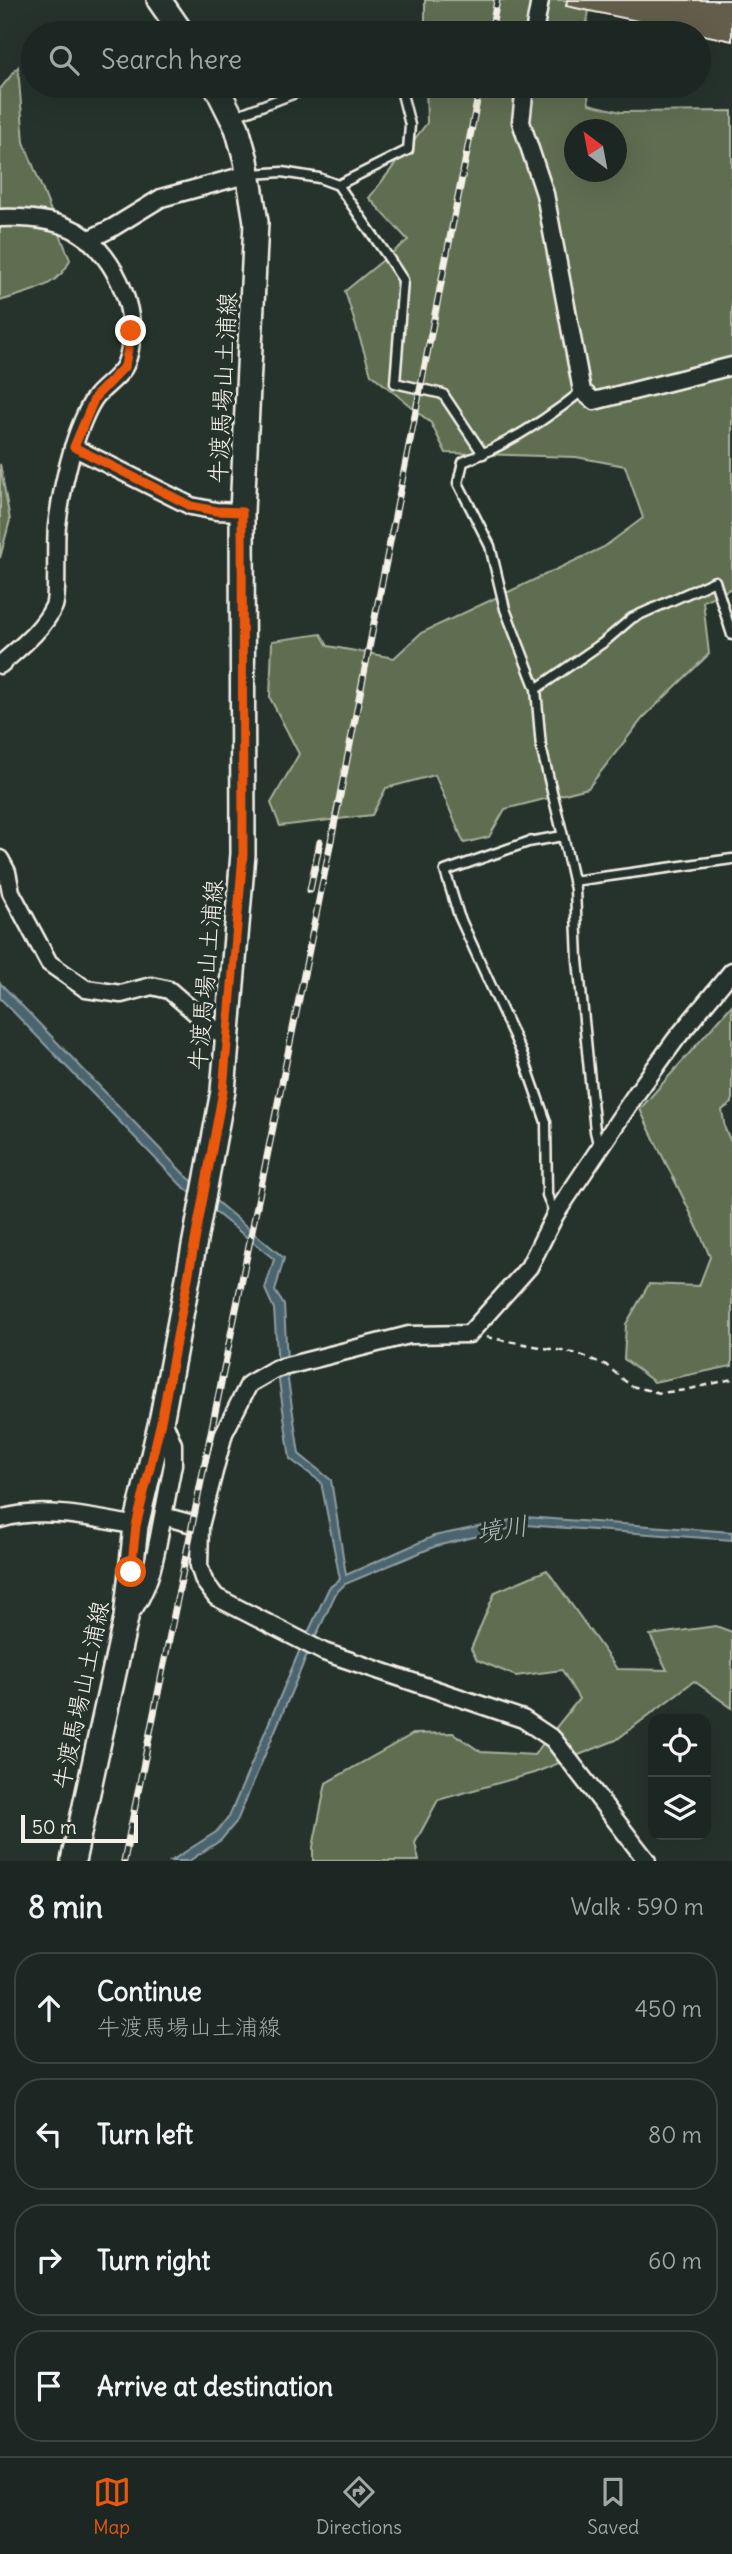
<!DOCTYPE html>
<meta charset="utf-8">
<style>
body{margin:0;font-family:Delius,"Klee One",sans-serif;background:#252e2a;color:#f1f3f6}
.controls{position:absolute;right:21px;bottom:21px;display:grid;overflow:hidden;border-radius:14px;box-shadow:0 7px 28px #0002}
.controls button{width:63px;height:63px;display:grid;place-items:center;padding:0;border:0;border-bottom:2px solid #3a4340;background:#1c2622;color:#f1f3f6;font:35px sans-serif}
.compass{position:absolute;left:564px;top:119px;width:63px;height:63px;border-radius:50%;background:#1c2622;box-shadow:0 7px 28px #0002;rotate:328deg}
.scale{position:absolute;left:21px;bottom:18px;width:117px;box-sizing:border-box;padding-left:7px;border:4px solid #f4f1e8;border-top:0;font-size:19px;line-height:24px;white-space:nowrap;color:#f4f1e8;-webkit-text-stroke:5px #26332d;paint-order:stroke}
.stop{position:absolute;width:21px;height:21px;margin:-16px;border:5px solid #ea580c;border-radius:50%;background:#fff}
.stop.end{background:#ea580c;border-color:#fff;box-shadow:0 2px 7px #0008}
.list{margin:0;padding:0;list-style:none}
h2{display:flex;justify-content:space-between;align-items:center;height:91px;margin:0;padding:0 28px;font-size:30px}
h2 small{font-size:23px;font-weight:400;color:#a0a5a5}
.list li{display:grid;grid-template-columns:46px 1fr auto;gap:21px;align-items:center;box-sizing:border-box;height:112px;margin:0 14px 14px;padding:0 14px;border:2px solid #3a4340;border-radius:28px}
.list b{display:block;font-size:26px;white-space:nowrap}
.list p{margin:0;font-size:23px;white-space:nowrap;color:#a0a5a5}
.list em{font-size:23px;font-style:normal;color:#a0a5a5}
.icon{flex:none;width:38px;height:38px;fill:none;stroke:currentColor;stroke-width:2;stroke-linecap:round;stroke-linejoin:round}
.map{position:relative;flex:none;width:732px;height:1861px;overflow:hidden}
.search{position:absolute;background:#1c2622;box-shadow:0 7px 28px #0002;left:21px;right:21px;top:21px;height:77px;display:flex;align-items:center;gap:18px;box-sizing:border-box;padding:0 24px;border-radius:38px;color:#a0a5a5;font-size:26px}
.sheet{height:595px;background:#1c2622}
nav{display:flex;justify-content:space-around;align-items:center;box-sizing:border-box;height:98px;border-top:2px solid #3a4340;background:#1c2622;font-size:19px;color:#a0a5a5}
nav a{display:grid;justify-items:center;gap:4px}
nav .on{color:#ea580c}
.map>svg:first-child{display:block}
</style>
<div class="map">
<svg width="732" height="1861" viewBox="0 0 732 1861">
<rect width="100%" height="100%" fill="#26332d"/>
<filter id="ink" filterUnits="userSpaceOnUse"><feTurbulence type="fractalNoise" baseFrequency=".0143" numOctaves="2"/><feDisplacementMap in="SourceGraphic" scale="14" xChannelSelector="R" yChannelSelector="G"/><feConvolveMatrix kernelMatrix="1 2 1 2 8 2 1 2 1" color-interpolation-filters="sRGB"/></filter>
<g filter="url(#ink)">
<path fill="#5e6e51" stroke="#a9b09c" stroke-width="2" fill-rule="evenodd" d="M425,0H591L585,33H425Z
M18,67L24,142L70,260C59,288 26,292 0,301V89Z
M426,86H587L589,104L621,112L732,111V588L703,601L709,654L643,718L588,788L505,809L489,837L464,843L435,775L386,788L372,815L280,826L271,803L299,754L270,698L272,641L321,634L328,646L394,658L421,633L604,547L643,518L625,466L576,457L446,453L431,423L371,374L345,291L408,240L369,198L427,123ZM574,130H616V172H574Z
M0,464L10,520L0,558Z
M732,1005V1103L722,1110L725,1129L732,1144V1366L654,1382L624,1359L626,1324L649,1284L699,1286L710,1257C690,1206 662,1159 640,1109Z
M547,1570L617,1669L667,1670L650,1635L716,1626L732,1632V1708L694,1681L616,1740L534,1773L438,1800L415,1843L419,1861H313V1847L326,1783L413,1734L453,1733L481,1752L534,1755L579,1699L562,1670L516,1676L477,1660L471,1649L495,1592Z"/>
<path fill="#4b6570" stroke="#8f9da0" stroke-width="2" d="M0,983L185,1175L284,1258L275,1291L284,1305L288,1380L299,1454L331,1480L346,1575L434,1536L525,1517L732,1532V1540L525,1525L436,1546L345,1584L336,1593L306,1657L237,1821L221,1840L189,1861H171L216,1832L229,1817L298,1654L329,1588L340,1579L321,1482L290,1459L279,1381L274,1309L265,1289L274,1259L181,1185L0,998Z"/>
<path fill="#0007" d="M590,0H732V43L699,36V33H684L599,15L588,9Z"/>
<path fill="#645d4c" stroke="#f4f1e8" stroke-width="2" d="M567,0H732V41L566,6Z"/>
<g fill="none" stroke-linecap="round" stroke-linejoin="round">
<defs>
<path id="lane" d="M235,116L314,86
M252,174L282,172L319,178L338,185L386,254L403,280L395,383L443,394L483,454
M338,185L408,150L410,125L400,86
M536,689L604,642L632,618L715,581L732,635
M563,836L541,747L536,689L505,609L490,546L458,483L463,462C506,445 546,420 582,391
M573,881L732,859
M555,1215L547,1195L546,1122L523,1056L459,916L445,871L528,842L563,836L575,889L578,960L595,1131L599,1148"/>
<path id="street" d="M534,33L540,0
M525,86L521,122L545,194L582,391L594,401L732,366
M0,218C26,217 55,219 78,232C117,256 143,319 126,363C122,375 106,385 97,395C88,405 77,434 73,448C66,472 60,501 57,526C55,542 58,597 54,606C43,630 19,648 0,665
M88,240L112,228L161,198L249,174
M73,447L191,506L216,511L242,512
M0,859L7,872L11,892L49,963L86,989L121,994L152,986L169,990L227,1040
M162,1417L173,1444V1464L163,1516L200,1526
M0,1519C42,1506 94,1518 136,1526
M129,1615C152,1588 156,1550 163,1516
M647,1861L553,1739L523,1719L324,1652L216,1597L204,1581L199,1566L200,1526L224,1433L249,1384L275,1369L409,1335L469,1334L529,1267L555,1215L636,1094L676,1039L732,971"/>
<path id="secondary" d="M159,0L182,33
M73,1861L126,1618L136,1526L162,1417L223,1091L243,854L242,512L256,222L246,160L237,128L216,86"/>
</defs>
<use href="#lane" stroke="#f4f1e8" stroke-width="13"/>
<use href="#street" stroke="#f4f1e8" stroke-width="21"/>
<use href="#secondary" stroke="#f4f1e8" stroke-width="28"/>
<path stroke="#f4f1e8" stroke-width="2.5" stroke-dasharray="7 5" stroke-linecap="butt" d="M486,1337L578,1354L606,1365L631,1386L660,1393L686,1390L732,1379"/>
<use href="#lane" stroke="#26332d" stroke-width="8"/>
<use href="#street" stroke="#26332d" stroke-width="16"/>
<use href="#secondary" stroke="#26332d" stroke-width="23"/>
<defs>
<path id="rail" d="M491,33L497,0
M310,890L320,842
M124,1861L326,866L480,86"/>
</defs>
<use href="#rail" stroke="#f4f1e8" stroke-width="7"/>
<use href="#rail" stroke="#26332d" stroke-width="4.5" stroke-dasharray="13" stroke-linecap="butt"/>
</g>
</g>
<g fill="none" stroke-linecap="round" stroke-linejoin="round" filter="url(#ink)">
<path stroke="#ea580c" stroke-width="9" d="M131,331L125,366L95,397L74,447L191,506L216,511L242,512L243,854L223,1091L162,1417L136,1526L131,1572"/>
</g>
<g text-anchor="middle" stroke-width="6" stroke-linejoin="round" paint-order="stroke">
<g font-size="24" fill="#f4f1e8" stroke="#26332d">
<text transform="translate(223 388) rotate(-87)" y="8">牛渡馬場山土浦線</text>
<text transform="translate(206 975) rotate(-85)" y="8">牛渡馬場山土浦線</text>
<text transform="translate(81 1695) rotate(-78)" y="8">牛渡馬場山土浦線</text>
</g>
<g font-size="26" font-style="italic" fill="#b0b9b8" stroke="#26332d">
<text transform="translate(502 1529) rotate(-9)" y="9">境川</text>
</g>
</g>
</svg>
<div class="controls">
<button><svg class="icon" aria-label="locate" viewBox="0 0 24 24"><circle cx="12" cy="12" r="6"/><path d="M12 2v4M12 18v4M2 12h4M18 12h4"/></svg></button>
<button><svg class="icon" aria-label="layers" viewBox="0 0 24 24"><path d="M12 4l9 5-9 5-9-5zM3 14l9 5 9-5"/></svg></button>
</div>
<svg class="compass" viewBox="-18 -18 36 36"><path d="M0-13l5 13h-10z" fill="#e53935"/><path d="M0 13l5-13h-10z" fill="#a0a5a5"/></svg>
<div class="scale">50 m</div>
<div class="stop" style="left:131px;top:1572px"></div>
<div class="stop end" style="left:131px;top:331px"></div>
<div class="search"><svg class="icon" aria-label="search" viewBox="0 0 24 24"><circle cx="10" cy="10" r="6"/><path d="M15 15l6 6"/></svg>Search here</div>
</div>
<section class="sheet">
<h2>8 min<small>Walk · 590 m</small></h2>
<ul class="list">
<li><svg class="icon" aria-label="ahead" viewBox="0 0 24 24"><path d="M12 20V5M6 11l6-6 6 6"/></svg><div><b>Continue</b><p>牛渡馬場山土浦線</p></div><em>450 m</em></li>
<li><svg class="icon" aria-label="left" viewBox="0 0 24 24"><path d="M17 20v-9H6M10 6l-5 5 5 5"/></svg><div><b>Turn left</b></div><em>80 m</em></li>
<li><svg class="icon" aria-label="right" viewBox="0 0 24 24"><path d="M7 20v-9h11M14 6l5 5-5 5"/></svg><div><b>Turn right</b></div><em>60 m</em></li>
<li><svg class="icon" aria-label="arrive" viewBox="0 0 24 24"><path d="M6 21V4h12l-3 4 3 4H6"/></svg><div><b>Arrive at destination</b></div></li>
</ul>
</section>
<nav>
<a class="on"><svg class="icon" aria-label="map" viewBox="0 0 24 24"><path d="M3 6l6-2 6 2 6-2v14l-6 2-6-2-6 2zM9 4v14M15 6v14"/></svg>Map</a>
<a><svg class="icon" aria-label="directions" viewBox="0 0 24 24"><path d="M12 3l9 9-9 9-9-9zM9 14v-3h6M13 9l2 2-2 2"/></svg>Directions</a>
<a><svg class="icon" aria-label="saved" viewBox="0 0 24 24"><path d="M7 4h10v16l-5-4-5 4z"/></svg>Saved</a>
</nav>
